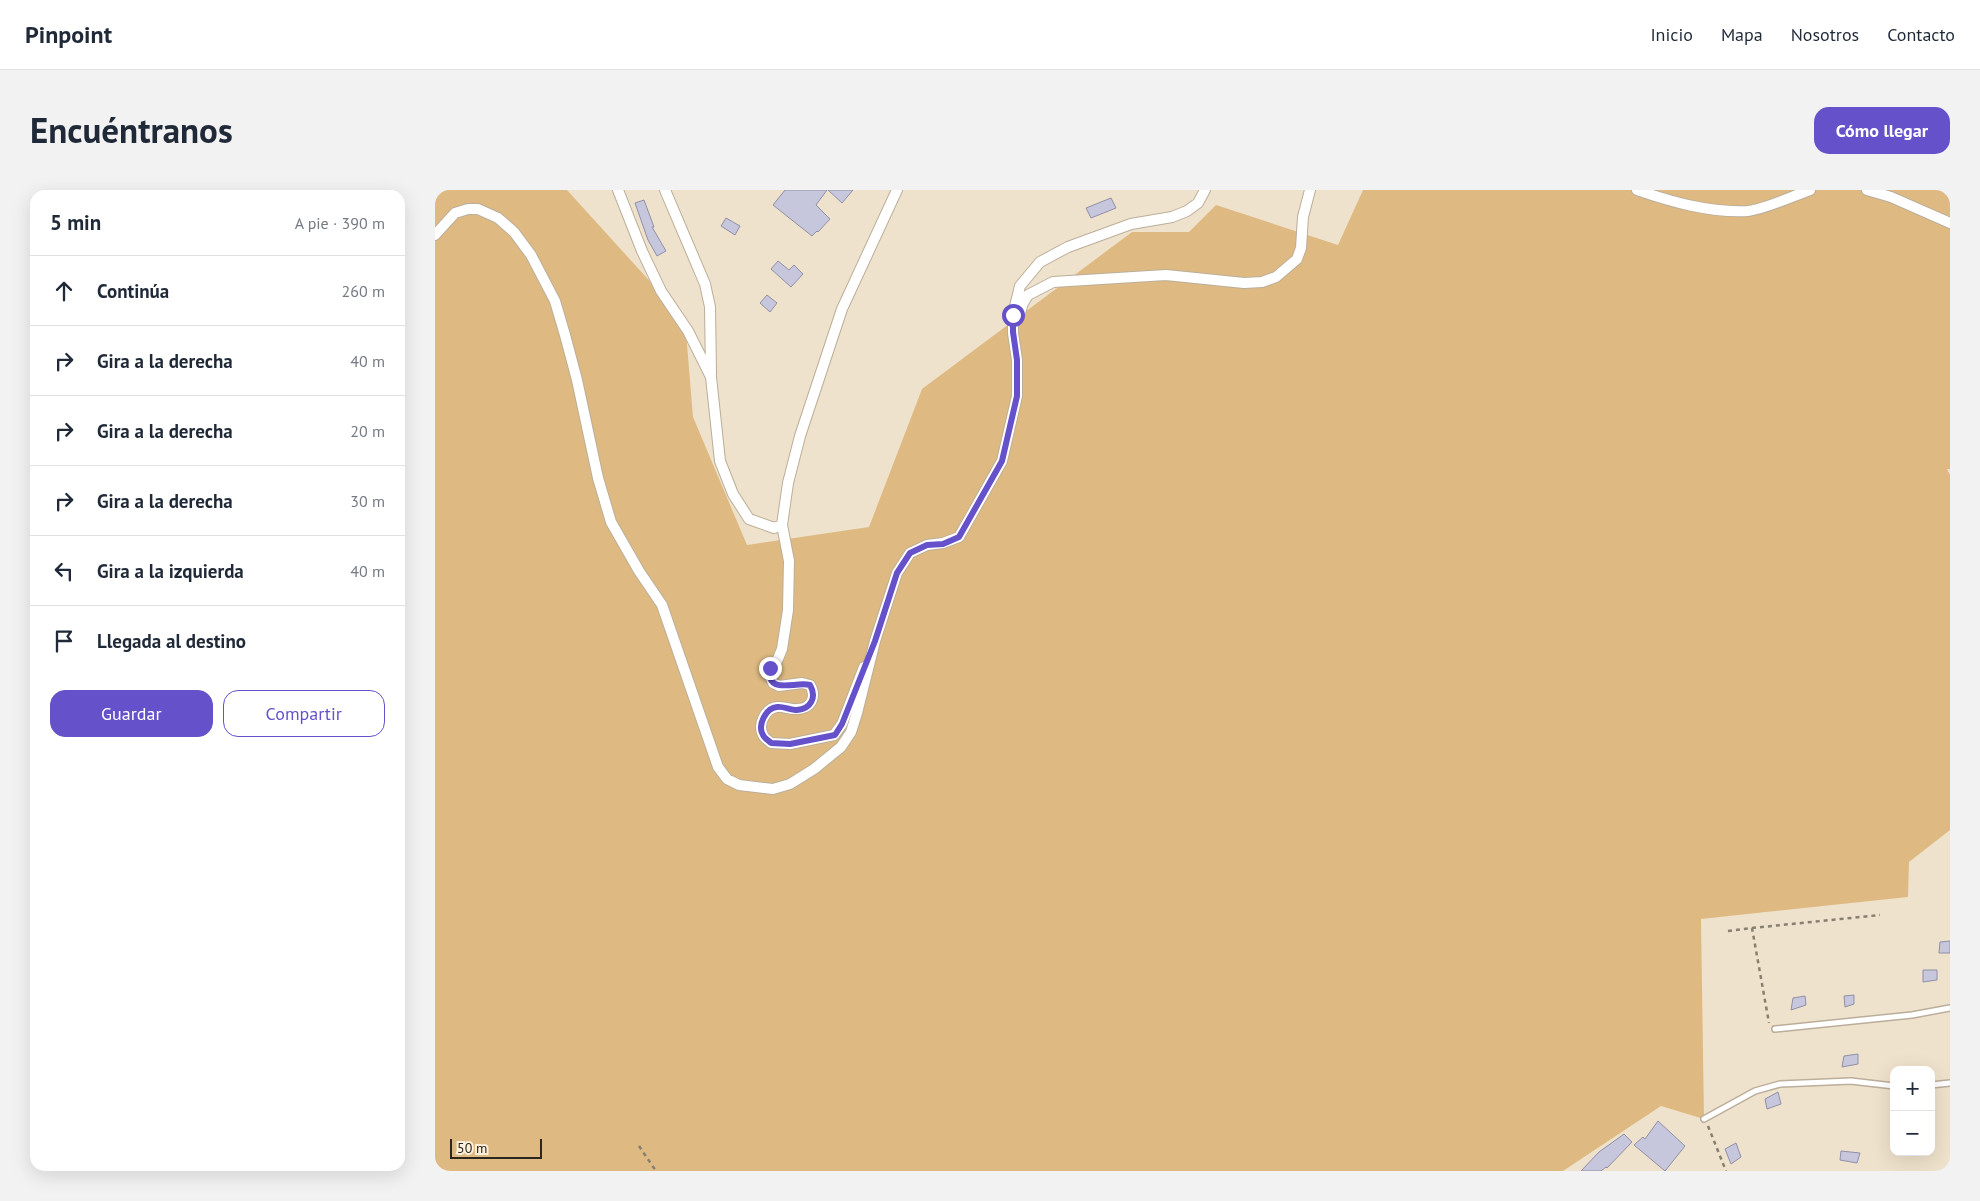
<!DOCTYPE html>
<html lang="es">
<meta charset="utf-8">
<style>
body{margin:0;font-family:"PT Sans",sans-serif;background:#f2f2f3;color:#1f2937}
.controls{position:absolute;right:15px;bottom:15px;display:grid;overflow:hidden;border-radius:10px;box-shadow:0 5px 20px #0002}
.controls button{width:45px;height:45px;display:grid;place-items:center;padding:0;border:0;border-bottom:1px solid #e0e1e3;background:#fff;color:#1f2937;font:25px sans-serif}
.scale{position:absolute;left:15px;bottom:12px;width:92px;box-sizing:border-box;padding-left:5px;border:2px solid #2b261e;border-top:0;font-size:14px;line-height:18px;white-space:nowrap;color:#2b261e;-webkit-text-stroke:4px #fdefd9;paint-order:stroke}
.stop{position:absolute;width:15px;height:15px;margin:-11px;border:4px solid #6551ca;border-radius:50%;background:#fff}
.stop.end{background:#6551ca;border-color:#fff;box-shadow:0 1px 5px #0008}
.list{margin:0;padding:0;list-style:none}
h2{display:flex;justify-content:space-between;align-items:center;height:65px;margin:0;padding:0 20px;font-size:21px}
h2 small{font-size:16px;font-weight:400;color:#747a83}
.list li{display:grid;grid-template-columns:32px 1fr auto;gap:15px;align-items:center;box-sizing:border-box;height:70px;padding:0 20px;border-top:1px solid #e0e1e3}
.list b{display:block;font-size:19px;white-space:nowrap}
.list em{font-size:16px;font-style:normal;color:#747a83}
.actions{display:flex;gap:10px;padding:15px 20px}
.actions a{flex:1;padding:11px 0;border:1px solid #6551ca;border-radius:15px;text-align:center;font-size:18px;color:#6551ca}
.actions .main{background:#6551ca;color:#fff}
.icon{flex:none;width:28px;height:28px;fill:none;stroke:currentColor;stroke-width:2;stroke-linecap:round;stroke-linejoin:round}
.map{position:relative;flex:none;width:1515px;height:981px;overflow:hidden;border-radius:15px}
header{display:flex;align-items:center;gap:30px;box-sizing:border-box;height:70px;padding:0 25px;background:#fff;border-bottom:1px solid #e0e1e3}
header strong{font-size:24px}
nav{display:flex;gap:28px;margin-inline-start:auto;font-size:18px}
.intro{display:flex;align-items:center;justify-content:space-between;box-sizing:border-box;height:120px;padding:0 30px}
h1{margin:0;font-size:35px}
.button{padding:12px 22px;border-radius:15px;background:#6551ca;color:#fff;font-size:18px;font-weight:700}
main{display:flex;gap:30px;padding:0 30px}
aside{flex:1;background:#fff;border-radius:15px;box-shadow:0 5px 20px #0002}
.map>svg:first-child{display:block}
</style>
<header>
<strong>Pinpoint</strong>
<nav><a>Inicio</a><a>Mapa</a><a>Nosotros</a><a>Contacto</a></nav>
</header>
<div class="intro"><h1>Encuéntranos</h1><a class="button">Cómo llegar</a></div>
<main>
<aside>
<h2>5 min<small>A pie · 390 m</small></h2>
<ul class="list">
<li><svg class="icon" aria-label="ahead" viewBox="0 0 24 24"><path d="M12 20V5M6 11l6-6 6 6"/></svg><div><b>Continúa</b></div><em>260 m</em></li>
<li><svg class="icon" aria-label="right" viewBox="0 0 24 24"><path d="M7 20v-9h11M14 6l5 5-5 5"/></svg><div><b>Gira a la derecha</b></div><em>40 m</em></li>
<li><svg class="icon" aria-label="right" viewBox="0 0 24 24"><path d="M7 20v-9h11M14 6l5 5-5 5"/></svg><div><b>Gira a la derecha</b></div><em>20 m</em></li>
<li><svg class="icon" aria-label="right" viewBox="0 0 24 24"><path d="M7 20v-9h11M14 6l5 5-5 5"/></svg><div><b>Gira a la derecha</b></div><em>30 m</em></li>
<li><svg class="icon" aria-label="left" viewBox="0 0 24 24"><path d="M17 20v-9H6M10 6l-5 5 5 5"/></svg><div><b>Gira a la izquierda</b></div><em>40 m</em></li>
<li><svg class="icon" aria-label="arrive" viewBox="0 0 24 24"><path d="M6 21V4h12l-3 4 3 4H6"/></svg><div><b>Llegada al destino</b></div></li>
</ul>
<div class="actions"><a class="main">Guardar</a><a>Compartir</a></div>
</aside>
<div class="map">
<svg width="1515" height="981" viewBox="0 0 1515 981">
<rect width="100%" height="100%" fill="#efe2cc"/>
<path fill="#deba82" d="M0,0H132L250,130L258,227L312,355L434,337L487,199L697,42H754L781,15L903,55L928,0H1515V279H1512L1515,285V640L1474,672L1473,707L1266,729L1269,929L1226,916L1128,981H0Z"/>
<path fill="#c6c6dd" stroke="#908fa5" d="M350,0H392L381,15L395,29L383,42L382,41L377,46L338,15Z
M393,0H418L407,13Z
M676,8L681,18L656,28L651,18Z
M209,10L219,37H217L231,61L222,66L213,50L200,13Z
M291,28L305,36L300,45L286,36Z
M343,71L354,80L359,75L368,84L356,97L336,79Z
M332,105L342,113L335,122L325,113Z
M1515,751V763H1504L1505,752Z
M1488,780H1502V790L1488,792Z
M1419,805V814L1410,817L1409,806Z
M1370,806L1371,815L1356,820L1358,808Z
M1423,864V874L1407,877L1409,866Z
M1343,902L1346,914L1332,919L1330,909Z
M1223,931L1250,956L1230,981L1199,955L1208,947L1210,949Z
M1189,944L1197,952L1172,978L1171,977L1166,981H1146L1164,962Z
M1301,953L1306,967L1296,974L1290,959Z
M1406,961L1425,963L1422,973L1405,970Z"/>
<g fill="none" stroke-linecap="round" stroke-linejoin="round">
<defs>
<path id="service" d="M1340,839L1477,825L1515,818
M1496,895L1515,893
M1269,929L1320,901L1345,894L1416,891L1459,896"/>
<path id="minor" d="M183,0L207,61L226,101L253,141L276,187L285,271L298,304L314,329L339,338L347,335
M230,0L270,94L275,117L276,184
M1202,0C1237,12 1275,23 1313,21C1330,19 1358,6 1375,0
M1432,0L1456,7L1515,33
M0,45L20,23L33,19H43L63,28L79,42L96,65L120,111L130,145L142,190L163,288L176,332L204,381L227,415L283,577L292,589L304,595L338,599L355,594L379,579L406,557L416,542L422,523L440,451L462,383L475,363L492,355L508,353L524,347L567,271L582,206V170L578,143V125L585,96L605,72L633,57L696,34L737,27L752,21L763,13L770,0
M584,126L588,113L593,105L618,92L731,85L809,93L827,92L841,87L862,69L866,58L868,27L875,0
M429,477L407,534L399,545L355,554L336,553C334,551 329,548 328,545C322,534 331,518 342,517C348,516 355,520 362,519C376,519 382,507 375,495L367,493L344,496L338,493L334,484L335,479L342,471L347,459L353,420L354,371L347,335L353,293L365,246L407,119L462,0"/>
</defs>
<use href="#service" stroke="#bbae9a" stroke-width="8"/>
<use href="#minor" stroke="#bbae9a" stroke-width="12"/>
<path stroke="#887f70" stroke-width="2.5" stroke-dasharray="4 4" stroke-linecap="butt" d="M1317,738L1445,725
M1293,741L1317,738L1334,833
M1273,936L1291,981
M204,956L221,981"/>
<use href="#service" stroke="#fff" stroke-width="5"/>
<use href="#minor" stroke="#fff" stroke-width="10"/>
</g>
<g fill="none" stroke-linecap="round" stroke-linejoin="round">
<path stroke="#6551ca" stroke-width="6" d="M335,478C331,506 360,491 375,495C382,507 376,519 362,520C355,520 348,516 342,517C331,518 322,535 328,545C329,548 334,551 336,553L355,554L400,545L407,534L440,451L462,383L475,363L492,355L508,354L524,347L567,271L582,206V170L578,142V125"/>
</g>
</svg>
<div class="controls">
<button>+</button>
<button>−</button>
</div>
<div class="scale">50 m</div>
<div class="stop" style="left:578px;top:125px"></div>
<div class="stop end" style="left:335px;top:478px"></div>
</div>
</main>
